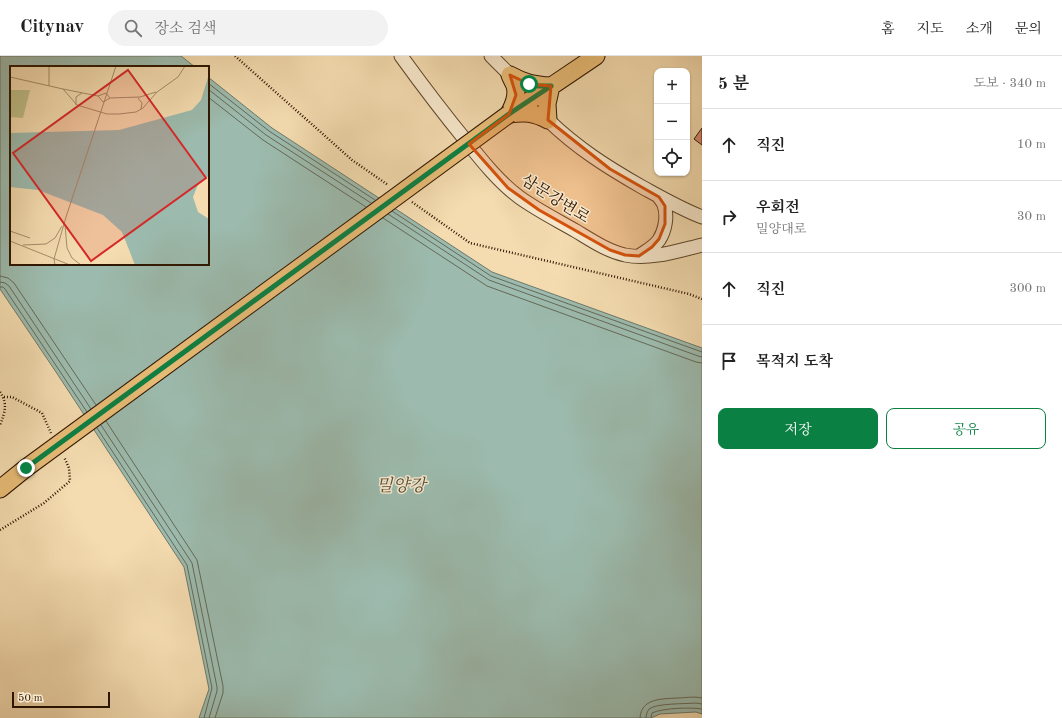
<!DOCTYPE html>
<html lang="ko">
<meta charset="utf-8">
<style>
body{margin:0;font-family:"Old Standard TT","Noto Serif KR",serif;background:#f2f2f2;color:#222}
.controls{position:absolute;right:12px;top:12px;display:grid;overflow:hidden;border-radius:8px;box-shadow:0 1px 3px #0004}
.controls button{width:36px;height:36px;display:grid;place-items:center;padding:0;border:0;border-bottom:1px solid #e0e0e0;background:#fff;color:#222;font:20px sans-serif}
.scale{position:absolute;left:12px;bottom:10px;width:98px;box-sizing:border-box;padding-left:4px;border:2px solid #2e1600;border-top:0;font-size:11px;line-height:14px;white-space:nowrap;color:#2e1600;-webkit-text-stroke:3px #f8e8cc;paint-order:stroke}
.stop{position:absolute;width:12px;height:12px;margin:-9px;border:3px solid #0b8043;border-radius:50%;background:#fff}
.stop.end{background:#0b8043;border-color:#fff;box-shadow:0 1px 4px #0008}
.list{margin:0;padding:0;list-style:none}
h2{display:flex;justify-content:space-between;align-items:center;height:52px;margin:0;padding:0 16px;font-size:17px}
h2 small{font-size:13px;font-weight:400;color:#767676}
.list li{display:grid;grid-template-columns:26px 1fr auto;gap:12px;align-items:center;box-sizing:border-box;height:72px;padding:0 16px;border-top:1px solid #e0e0e0}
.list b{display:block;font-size:15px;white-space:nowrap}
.list p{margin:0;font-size:13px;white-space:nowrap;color:#767676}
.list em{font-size:13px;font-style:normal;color:#767676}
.actions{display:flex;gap:8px;padding:12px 16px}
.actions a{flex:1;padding:9px 0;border:1px solid #0b8043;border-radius:8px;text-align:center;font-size:14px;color:#0b8043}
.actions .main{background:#0b8043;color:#fff}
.icon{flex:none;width:22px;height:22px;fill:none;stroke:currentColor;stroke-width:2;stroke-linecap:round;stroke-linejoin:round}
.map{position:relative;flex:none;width:702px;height:662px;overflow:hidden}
header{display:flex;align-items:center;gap:24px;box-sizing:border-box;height:56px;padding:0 20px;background:#fff;border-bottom:1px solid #e0e0e0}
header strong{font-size:19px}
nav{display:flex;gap:22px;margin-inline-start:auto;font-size:14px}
.search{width:280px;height:36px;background:#f2f2f2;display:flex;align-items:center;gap:10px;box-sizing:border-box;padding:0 14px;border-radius:22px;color:#767676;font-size:15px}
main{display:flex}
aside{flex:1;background:#fff}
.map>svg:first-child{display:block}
</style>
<header>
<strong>Citynav</strong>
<div class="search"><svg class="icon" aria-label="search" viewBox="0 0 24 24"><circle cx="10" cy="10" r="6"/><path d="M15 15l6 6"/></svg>장소 검색</div>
<nav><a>홈</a><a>지도</a><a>소개</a><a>문의</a></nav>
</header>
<main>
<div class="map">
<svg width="702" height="662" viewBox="0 0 702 662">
<rect width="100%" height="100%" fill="#f4dcb0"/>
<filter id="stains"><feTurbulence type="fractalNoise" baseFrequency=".005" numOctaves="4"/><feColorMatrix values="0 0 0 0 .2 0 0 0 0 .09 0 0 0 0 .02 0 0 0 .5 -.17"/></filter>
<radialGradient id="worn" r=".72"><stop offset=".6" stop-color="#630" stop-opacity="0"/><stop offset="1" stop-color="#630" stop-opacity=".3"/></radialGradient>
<path fill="#9cbbae" stroke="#707968" d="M0,0H181L195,11H11V208H208V21L272,72L492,216L702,292V658L696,656L660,658L651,662H199L209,633L184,511L56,316L0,233Z"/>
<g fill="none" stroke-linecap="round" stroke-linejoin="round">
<path stroke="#656857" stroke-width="1" d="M208,27L269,75L375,144
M208,33L266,79L371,147
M208,41L263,84L366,151
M392,155L491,220L702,296
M388,158L489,224L698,300L702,301
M383,162L487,230L696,306L702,307
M0,220L8,222L14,227L96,349
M0,226L5,227L9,230L91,353
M0,231H3L5,233L87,356
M106,365L197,504L223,630V637L215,662
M101,369L192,507L217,631V635L209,662
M97,372L187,509L212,632L204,662
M640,662C641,642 662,643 677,642C685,642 694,640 702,642
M646,662C646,659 647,656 649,653C657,647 685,648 696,647L702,648
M651,662L652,657C662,652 692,651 702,653"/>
</g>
<path fill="#d78873" stroke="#2e1600" d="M702,72V89L694,83Z"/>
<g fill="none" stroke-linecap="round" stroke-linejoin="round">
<defs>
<path id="minor" d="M401,0C422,29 444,58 467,86C483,106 499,126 519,141C537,154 557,164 576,175C591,184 607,195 625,199C651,204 677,195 702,189
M491,0L510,19
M548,64C577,92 607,111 642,131C662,142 681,153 702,161
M639,200C646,195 654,191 659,184C665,175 668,160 664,149C663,146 661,144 659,141"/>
<path id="major" d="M510,19C524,27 534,29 551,30L547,48L548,64C533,56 525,56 509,58C513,50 518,40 515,30C514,27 511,22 510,19Z
M510,58L596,0
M0,433L26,412"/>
</defs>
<use href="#minor" stroke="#60482c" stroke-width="15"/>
<use href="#major" stroke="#2e1600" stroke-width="19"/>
<path stroke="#2e1600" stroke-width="2.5" stroke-dasharray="1 2" stroke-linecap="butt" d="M235,0L352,104L388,129
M412,146L470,187L689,238L702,243
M0,336C8,348 5,356 0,369
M4,341H12L42,357L51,377
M0,474L44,447L70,425L69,412L64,401"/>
<use href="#minor" stroke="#f8e8cc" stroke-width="13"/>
<use href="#major" stroke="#eabe78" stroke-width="17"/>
<defs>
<path id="major-bridge" d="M26,412L509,58"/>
</defs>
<use href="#major-bridge" stroke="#2e1600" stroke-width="19" stroke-linecap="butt"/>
<use href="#major-bridge" stroke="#eabe78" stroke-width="17"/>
</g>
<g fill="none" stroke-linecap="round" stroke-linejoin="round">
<path stroke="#0b8043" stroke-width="5" d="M26,412L509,58L551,30H538L529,28"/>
</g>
<path fill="#d5520b" fill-opacity="0.2" stroke="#d5520b" stroke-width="3" stroke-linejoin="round" d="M510,19L529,28L551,30L548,64L610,113L659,141L665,150V168L659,183L652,191L639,200L625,199L610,194L539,154L508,132L469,88L509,58L516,39Z"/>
<g text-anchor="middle" stroke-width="3" stroke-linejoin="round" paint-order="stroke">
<g font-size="16" fill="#2e1600" stroke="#f8e8cc">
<text transform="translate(556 142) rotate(32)" y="6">삼문강변로</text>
</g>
<g font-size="17" font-style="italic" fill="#54503d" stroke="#f8e8cc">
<text x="401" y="435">밀양강</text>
</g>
</g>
<g transform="translate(10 10)">
<rect width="199" height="199" fill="#f4dcb0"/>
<path d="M0,24H20L13,52L0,51Z" fill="#c0bf88"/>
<path d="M199,8V110L189,116L183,131L188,146L199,153V199H125L112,166L93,149L28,124L0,121V67L109,64L182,44L191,34Z" fill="#9cbbae"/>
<path fill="none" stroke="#a58d6a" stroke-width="1" d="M0,11L53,23L67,39L97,48H109L126,46L133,42L147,26L168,11L175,0M39,20V0M53,23L88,30M96,27L100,32L93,36L88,30ZM100,32L130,31L146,26M128,32L132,37L131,43M66,39V31L72,27M55,159L57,182L62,192L71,199M0,165L20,172M0,175L60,199M13,179L36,178L45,172L52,160M45,199L44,193L56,151L106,0"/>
<path fill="#d62828" fill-opacity="0.15" stroke="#d62828" stroke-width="2" d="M118,4L196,112L81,195L3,87Z"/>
<rect width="199" height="199" fill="none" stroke="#2e1600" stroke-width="2"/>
</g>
<rect width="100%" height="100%" filter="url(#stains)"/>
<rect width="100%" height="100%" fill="url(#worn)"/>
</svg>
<div class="controls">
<button>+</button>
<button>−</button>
<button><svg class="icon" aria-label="locate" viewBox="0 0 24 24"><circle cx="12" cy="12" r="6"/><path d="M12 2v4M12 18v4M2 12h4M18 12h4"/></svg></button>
</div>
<div class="scale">50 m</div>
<div class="stop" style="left:529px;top:28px"></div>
<div class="stop end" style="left:26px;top:412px"></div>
</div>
<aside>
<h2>5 분<small>도보 · 340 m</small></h2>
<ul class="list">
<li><svg class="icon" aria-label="ahead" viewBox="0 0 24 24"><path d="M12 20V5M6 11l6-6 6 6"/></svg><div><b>직진</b></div><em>10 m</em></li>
<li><svg class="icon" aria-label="right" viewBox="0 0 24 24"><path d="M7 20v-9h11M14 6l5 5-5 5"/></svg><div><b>우회전</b><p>밀양대로</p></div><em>30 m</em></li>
<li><svg class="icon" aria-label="ahead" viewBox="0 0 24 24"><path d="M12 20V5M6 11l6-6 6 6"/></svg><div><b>직진</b></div><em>300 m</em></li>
<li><svg class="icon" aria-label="arrive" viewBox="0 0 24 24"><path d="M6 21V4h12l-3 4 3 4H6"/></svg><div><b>목적지 도착</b></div></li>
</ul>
<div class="actions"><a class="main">저장</a><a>공유</a></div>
</aside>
</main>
